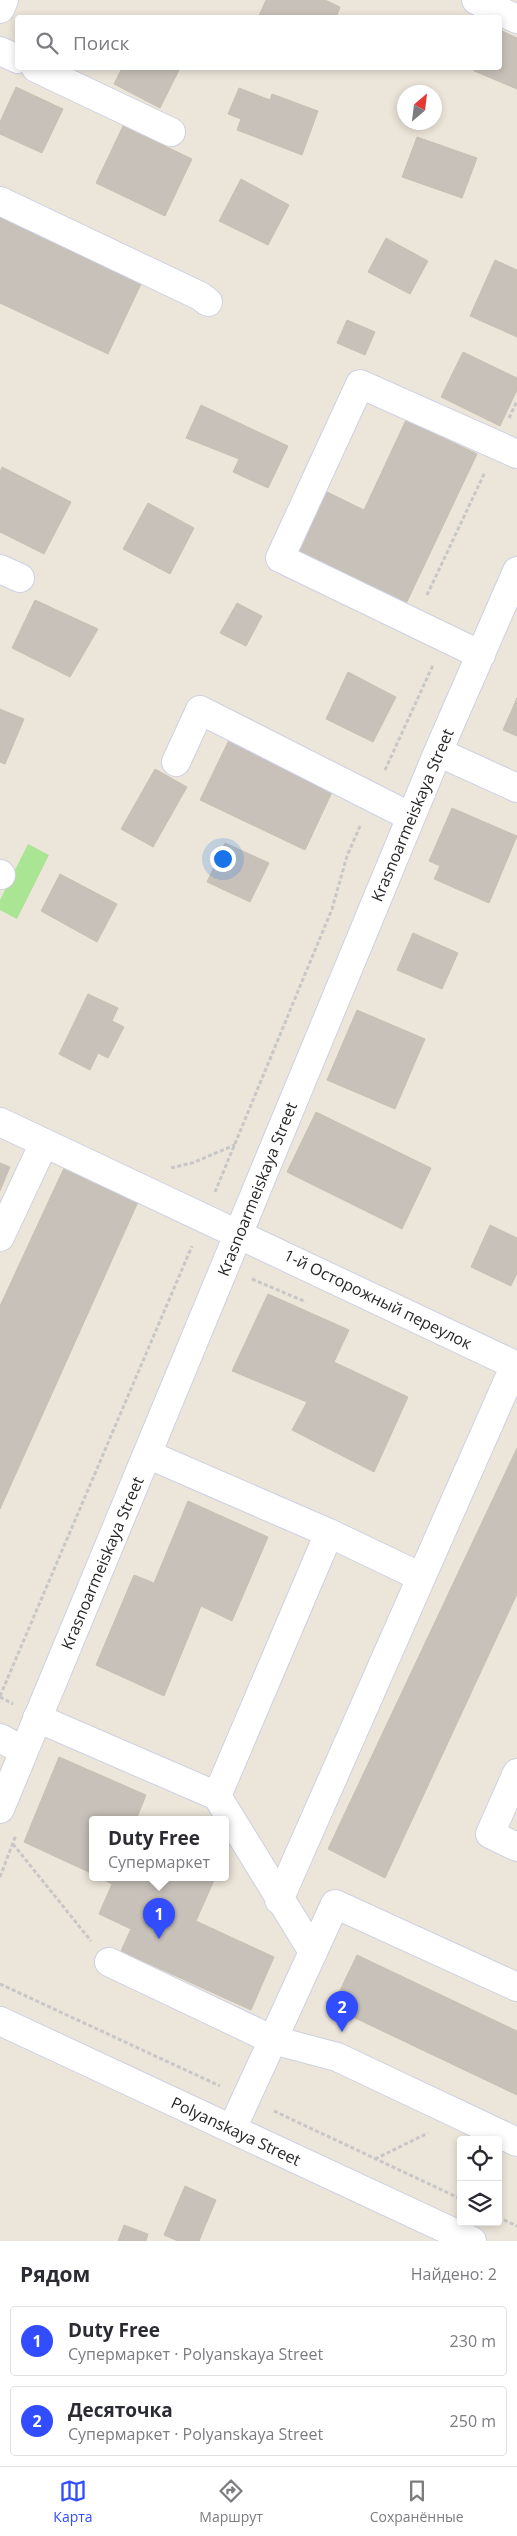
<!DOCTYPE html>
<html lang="ru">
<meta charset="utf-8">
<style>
body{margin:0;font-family:"Open Sans",sans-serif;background:#f2f2f3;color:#2b2b33}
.controls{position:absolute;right:15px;bottom:15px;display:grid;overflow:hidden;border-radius:5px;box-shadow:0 2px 8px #0003}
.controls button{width:45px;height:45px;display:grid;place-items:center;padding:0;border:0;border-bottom:1px solid #e1e1e2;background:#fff;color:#2b2b33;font:25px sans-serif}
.compass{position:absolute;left:397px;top:85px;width:45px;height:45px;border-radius:50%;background:#fff;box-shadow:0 2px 8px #0003;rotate:28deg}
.you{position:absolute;left:222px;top:858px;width:18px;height:18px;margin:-12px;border:4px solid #fff;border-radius:50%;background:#1a73e8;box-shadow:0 0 0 8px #1a73e833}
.badge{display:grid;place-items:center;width:32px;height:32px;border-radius:50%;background:#324dff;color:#fff;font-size:16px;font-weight:700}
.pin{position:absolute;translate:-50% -41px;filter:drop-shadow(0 1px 2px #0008)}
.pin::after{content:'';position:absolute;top:26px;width:18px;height:15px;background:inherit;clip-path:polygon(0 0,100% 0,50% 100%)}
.popup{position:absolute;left:89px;top:1816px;width:140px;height:65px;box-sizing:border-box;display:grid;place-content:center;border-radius:5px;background:#fff;filter:drop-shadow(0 1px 4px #0005);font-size:16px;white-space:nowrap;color:#7c7c81}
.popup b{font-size:19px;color:#2b2b33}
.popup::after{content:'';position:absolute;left:50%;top:100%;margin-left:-10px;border:10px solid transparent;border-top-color:#fff}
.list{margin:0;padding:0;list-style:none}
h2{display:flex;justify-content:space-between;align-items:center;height:65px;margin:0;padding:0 20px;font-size:21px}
h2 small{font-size:16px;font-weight:400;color:#7c7c81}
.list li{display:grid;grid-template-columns:32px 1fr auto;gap:15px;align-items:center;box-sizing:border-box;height:70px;margin:0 10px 10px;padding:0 10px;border:1px solid #e1e1e2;border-radius:5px}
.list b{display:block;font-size:19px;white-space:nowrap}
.list p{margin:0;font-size:16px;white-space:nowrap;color:#7c7c81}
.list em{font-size:16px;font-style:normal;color:#7c7c81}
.icon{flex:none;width:28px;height:28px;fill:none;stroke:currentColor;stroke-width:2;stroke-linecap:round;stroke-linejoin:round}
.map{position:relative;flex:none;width:517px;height:2241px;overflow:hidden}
.search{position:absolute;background:#fff;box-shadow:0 2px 8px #0003;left:15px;right:15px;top:15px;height:55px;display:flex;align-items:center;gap:12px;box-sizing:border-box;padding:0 18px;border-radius:5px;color:#7c7c81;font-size:19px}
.sheet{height:225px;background:#fff}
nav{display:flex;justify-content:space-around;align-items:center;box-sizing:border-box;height:70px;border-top:1px solid #e1e1e2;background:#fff;font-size:14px;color:#7c7c81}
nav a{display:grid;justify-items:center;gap:2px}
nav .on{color:#324dff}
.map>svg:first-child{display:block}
</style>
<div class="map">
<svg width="517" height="2241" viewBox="0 0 517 2241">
<rect width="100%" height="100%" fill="#ece5d9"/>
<path fill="#aae593" d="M28,844L49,855L17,919L0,910V900Z"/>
<path fill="#c7c1b9" stroke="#c7c1b3" d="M266,0H325L340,7L336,18H258Z
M500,30L517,38V89L474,71L476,68H500Z
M122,68H180L160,108L114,84Z
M16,87L63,109L42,153L0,134V122Z
M239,88L270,100L272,94L318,111L302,155L237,130L241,119L228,114Z
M123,126L192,159L165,216L96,183Z
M417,137L477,158L462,198L402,177Z
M241,179L289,205L268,245L219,221Z
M0,215L142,282L108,354L0,303Z
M386,238L428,261L410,294L368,272Z
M495,260L517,270V337L470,316Z
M347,320L375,332L365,355L337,343Z
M463,352L517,378V390L500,426L441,397Z
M201,405L288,446L268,488L233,472L239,459L186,438Z
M406,420L477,454L404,608L294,557L325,491L364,510Z
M2,467L71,502L44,554L0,532V472Z
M148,503L194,528L170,574L123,549Z
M35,600L98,629L70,677L12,648Z
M237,603L262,616L246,646L220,633Z
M348,672L396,697L373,742L326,719Z
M517,698V736L503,730Z
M0,709L24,719L5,764L0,762Z
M229,740L333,790L305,850L200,800Z
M155,769L187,787L153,847L121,829Z
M452,808L517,836L489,903L434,879L440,866L429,861Z
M225,843L269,863L250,902L207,882Z
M60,874L117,904L97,942L41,911Z
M413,933L458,953L442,989L397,970Z
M88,994L118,1008L112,1021L124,1027L108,1058L98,1053L90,1070L59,1054Z
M357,1010L425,1039L395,1109L327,1080Z
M316,1112L431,1168L402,1229L287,1172Z
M0,1163L10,1167L0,1191Z
M64,1168L138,1202L0,1509V1306Z
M490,1225L517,1238V1273L511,1286L471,1267Z
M268,1294L349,1330L334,1362L408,1397L374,1472L292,1430L307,1402L232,1371Z
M517,1448V1594L385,1878L328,1849Z
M188,1501L268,1537L232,1621L201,1606L164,1696L96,1665L134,1575L154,1583Z
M59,1757L146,1795L136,1820H93V1874L24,1842Z
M100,1878H215L196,1921L274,1957L251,2010L121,1951L131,1929L99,1914L112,1884Z
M357,1955L517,2031V2095L332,2007Z
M185,2186L216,2200L199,2241H178L164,2235Z
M124,2225L148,2234L146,2241H118Z"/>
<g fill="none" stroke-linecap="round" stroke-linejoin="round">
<defs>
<path id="minor" d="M476,0L517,19
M0,9L4,0
M0,51L18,59
M36,68L171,132
M0,201L200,296L208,302
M0,569L20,578
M481,655L280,558L360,384L517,454
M438,752L517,788
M176,762L200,710L411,817
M0,874L1,875
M0,1122L517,1366
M0,1237L44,1143
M147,1454L329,1533L217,1796
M329,1533L421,1577
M37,1718L217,1796L313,1952
M0,1738L24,1751
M517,1773L490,1834L517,1847
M0,1809L438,752L517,571
M279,1900L515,1365
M109,1962L273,2040L337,2057L517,2142
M0,2021L472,2241
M232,2129L335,1904L517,1987"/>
</defs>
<use href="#minor" stroke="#ced1e2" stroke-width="30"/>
<path stroke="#c7c7c7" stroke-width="3" stroke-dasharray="4 2.5" stroke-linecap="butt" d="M509,418L517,401
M427,595L485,472
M385,770L433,665
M171,1168L192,1163L235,1145
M215,1192L332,909L347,856L361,824
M252,1279L306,1302
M0,1696L192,1246
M0,1697L13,1704
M13,1844L91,1941
M0,1877L16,1835
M0,1984L220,2086
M274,2111L461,2199
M375,2159L428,2133
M498,2217L517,2226"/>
<use href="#minor" stroke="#fff" stroke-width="28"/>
</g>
<g text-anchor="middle" stroke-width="4.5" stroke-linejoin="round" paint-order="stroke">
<g font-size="16" fill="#282828" stroke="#fff">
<text transform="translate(412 815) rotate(-67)" y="6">Krasnoarmeiskaya Street</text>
<text transform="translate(257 1189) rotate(-68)" y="6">Krasnoarmeiskaya Street</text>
<text transform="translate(378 1299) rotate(26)" y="6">1-й Осторожный переулок</text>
<text transform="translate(102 1563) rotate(-67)" y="6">Krasnoarmeiskaya Street</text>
<text transform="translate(236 2131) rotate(25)" y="6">Polyanskaya Street</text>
</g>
</g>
</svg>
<div class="controls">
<button><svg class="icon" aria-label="locate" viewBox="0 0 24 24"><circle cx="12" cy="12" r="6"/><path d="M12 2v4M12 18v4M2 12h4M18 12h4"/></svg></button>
<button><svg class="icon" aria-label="layers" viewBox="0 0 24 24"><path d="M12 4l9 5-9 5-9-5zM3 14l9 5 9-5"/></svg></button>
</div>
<svg class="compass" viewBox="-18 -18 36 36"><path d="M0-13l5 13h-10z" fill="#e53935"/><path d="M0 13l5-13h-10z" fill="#7c7c81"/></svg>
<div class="you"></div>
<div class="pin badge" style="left:159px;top:1939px">1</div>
<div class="popup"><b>Duty Free</b>Супермаркет</div>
<div class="pin badge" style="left:342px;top:2032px">2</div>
<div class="search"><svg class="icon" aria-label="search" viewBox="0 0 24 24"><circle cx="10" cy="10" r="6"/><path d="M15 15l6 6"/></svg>Поиск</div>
</div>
<section class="sheet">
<h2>Рядом<small>Найдено: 2</small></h2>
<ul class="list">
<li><span class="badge">1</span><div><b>Duty Free</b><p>Супермаркет · Polyanskaya Street</p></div><em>230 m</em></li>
<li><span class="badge">2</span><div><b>Десяточка</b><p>Супермаркет · Polyanskaya Street</p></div><em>250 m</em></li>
</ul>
</section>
<nav>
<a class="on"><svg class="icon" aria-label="map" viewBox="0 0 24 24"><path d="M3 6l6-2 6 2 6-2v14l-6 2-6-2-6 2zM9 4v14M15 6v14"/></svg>Карта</a>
<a><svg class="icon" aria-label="directions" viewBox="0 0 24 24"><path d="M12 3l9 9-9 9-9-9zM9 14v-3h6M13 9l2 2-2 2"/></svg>Маршрут</a>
<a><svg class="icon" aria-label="saved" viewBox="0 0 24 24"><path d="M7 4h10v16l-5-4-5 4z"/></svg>Сохранённые</a>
</nav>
